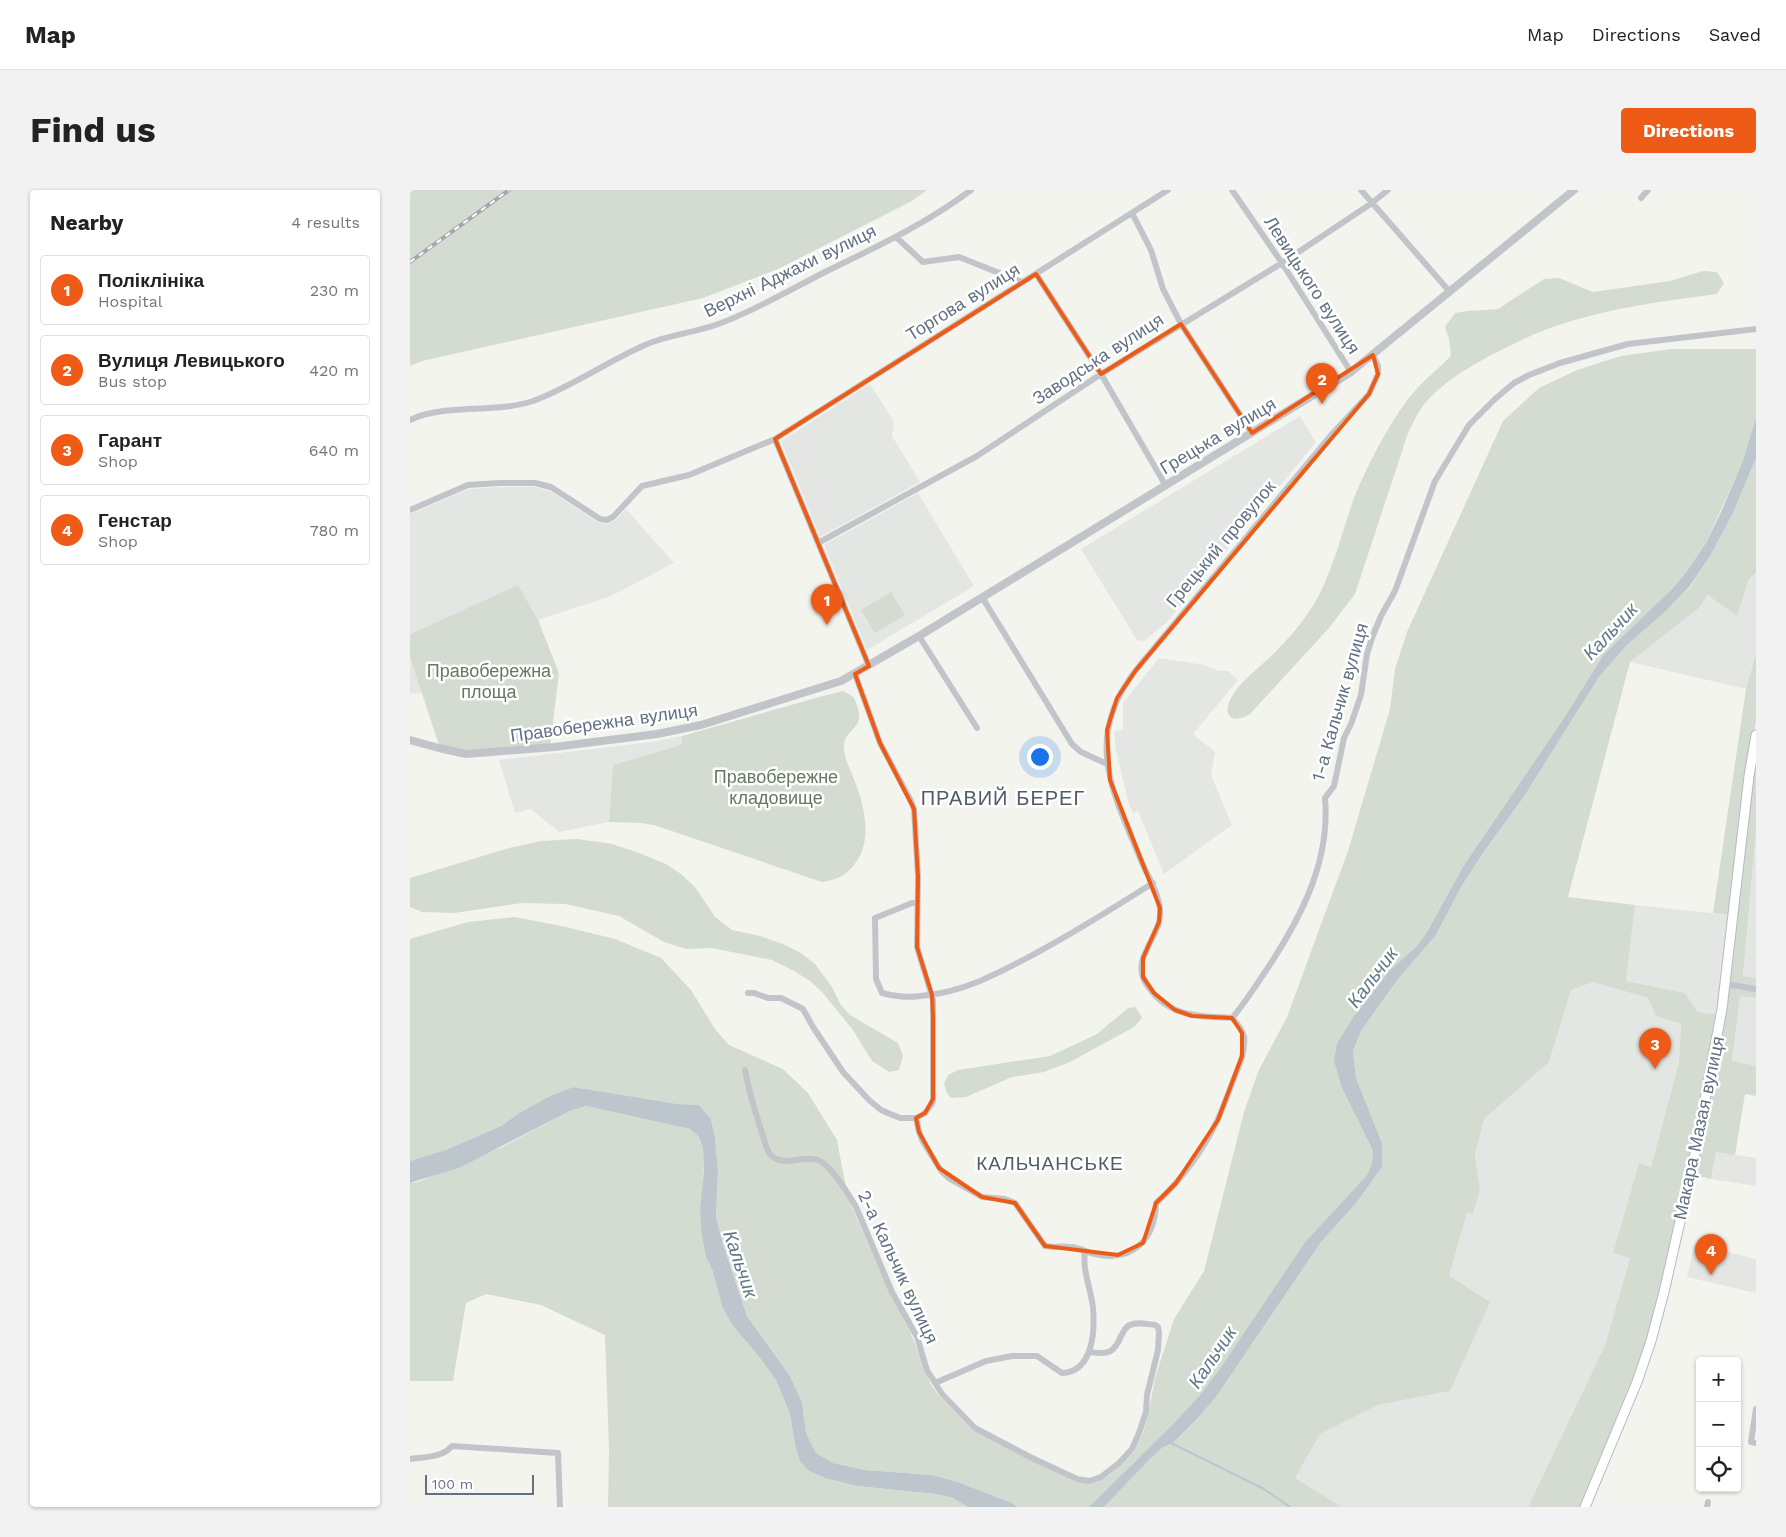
<!DOCTYPE html>
<meta charset="utf-8">
<style>
body{margin:0;font-family:"Work Sans",sans-serif;background:#f2f2f2;color:#222}
.controls{position:absolute;right:15px;bottom:15px;display:grid;overflow:hidden;border-radius:5px;box-shadow:0 1px 4px #0004}
.controls button{width:45px;height:45px;display:grid;place-items:center;padding:0;border:0;border-bottom:1px solid #e0e0e0;background:#fff;color:#222;font:25px sans-serif}
.scale{position:absolute;left:15px;bottom:12px;width:109px;box-sizing:border-box;padding-left:5px;border:2px solid #617183;border-top:0;font-size:14px;line-height:18px;white-space:nowrap;color:#617183;-webkit-text-stroke:4px #fff;paint-order:stroke}
.you{position:absolute;left:629px;top:566px;width:18px;height:18px;margin:-12px;border:4px solid #fff;border-radius:50%;background:#1a73e8;box-shadow:0 0 0 8px #1a73e833}
.badge{display:grid;place-items:center;width:32px;height:32px;border-radius:50%;background:#ee5b16;color:#fff;font-size:16px;font-weight:700}
.pin{position:absolute;translate:-50% -41px;filter:drop-shadow(0 1px 2px #0008)}
.pin::after{content:'';position:absolute;top:26px;width:18px;height:15px;background:inherit;clip-path:polygon(0 0,100% 0,50% 100%)}
.list{margin:0;padding:0;list-style:none}
h2{display:flex;justify-content:space-between;align-items:center;height:65px;margin:0;padding:0 20px;font-size:21px}
h2 small{font-size:16px;font-weight:400;color:#767676}
.list li{display:grid;grid-template-columns:32px 1fr auto;gap:15px;align-items:center;box-sizing:border-box;height:70px;margin:0 10px 10px;padding:0 10px;border:1px solid #e0e0e0;border-radius:5px}
.list b{display:block;font-size:19px;white-space:nowrap}
.list p{margin:0;font-size:16px;white-space:nowrap;color:#767676}
.list em{font-size:16px;font-style:normal;color:#767676}
.icon{flex:none;width:28px;height:28px;fill:none;stroke:currentColor;stroke-width:2;stroke-linecap:round;stroke-linejoin:round}
.map{position:relative;flex:none;width:1346px;height:1317px;overflow:hidden;border-radius:5px}
header{display:flex;align-items:center;gap:30px;box-sizing:border-box;height:70px;padding:0 25px;background:#fff;border-bottom:1px solid #e0e0e0}
header strong{font-size:24px}
nav{display:flex;gap:28px;margin-inline-start:auto;font-size:18px}
.intro{display:flex;align-items:center;justify-content:space-between;box-sizing:border-box;height:120px;padding:0 30px}
h1{margin:0;font-size:35px}
.button{padding:12px 22px;border-radius:5px;background:#ee5b16;color:#fff;font-size:18px;font-weight:700}
main{display:flex;gap:30px;padding:0 30px}
aside{flex:1;background:#fff;border-radius:5px;box-shadow:0 1px 4px #0004}
.map>svg:first-child{display:block}
</style>
<header>
<strong>Map</strong>
<nav><a>Map</a><a>Directions</a><a>Saved</a></nav>
</header>
<div class="intro"><h1>Find us</h1><a class="button">Directions</a></div>
<main>
<aside>
<h2>Nearby<small>4 results</small></h2>
<ul class="list">
<li><span class="badge">1</span><div><b>Поліклініка</b><p>Hospital</p></div><em>230 m</em></li>
<li><span class="badge">2</span><div><b>Вулиця Левицького</b><p>Bus stop</p></div><em>420 m</em></li>
<li><span class="badge">3</span><div><b>Гарант</b><p>Shop</p></div><em>640 m</em></li>
<li><span class="badge">4</span><div><b>Генстар</b><p>Shop</p></div><em>780 m</em></li>
</ul>
</aside>
<div class="map">
<svg width="1346" height="1317" viewBox="0 0 1346 1317">
<rect width="100%" height="100%" fill="#f4f4ef"/>
<path fill="#e4e6e3" d="M460,194L484,232L482,246L510,292L410,347L371,251Z
M890,226L906,252L756,433L734,451L727,450L671,359Z
M90,297H124L140,301L189,333L198,334L206,330L216,319L264,373L201,406L128,430L108,395L0,444V324L59,299Z
M508,303L564,396L457,460L414,355Z
M1346,383V463L1336,499L1220,472L1289,418L1299,405L1327,425L1339,389Z
M0,467L12,502L0,504Z
M749,468L794,475L809,481H818L828,490L783,544L805,562L801,585L822,635L754,684L728,621L723,623L718,611L706,560L704,541L713,540V513Z
M272,546L271,555L203,575L199,632L149,642L121,619L105,623L89,570L242,552Z
M1346,642V788L1333,786Z
M1225,715L1321,725L1309,825L1288,822L1275,803L1216,791Z
M1183,792L1238,808L1246,826L1271,834L1269,872L1241,977L1229,974L1203,1063L1220,1068L1195,1155L1118,1317H932L885,1288L910,1244L968,1215L1040,1201L1039,1086L1057,1023L1063,1024L1070,1000L1065,965L1074,929L1139,872L1161,800Z
M1330,805L1346,808V876L1322,872Z
M1306,962L1346,968V996L1301,989Z
M1285,1054L1346,1069V1103L1277,1087Z"/>
<path fill="#d4dbd0" d="M0,0H517L502,11L368,79L293,108L12,171L0,176Z
M1293,81L1307,82L1314,93L1307,104C1253,111 1198,118 1146,136C1124,143 1104,154 1083,164C1059,177 1026,196 1011,219C1006,226 1002,235 998,243L945,404L919,438L840,524C824,534 811,527 821,508C831,489 854,475 868,459C884,443 901,422 911,401C925,372 933,339 944,308C957,276 981,229 1003,203C1015,189 1029,178 1041,166L1039,149L1035,137L1045,123L1057,121L1088,119L1134,89L1149,88L1183,102L1260,91Z
M1261,159H1346V228L1332,273L1296,353L1277,381L1262,399L1194,464L1152,531L1054,675L1017,742L1007,756L980,780L944,826L932,898L963,961L962,973L957,985L895,1052L811,1177L790,1205L764,1233L679,1317H607L602,1313L548,1292L522,1285L455,1280L423,1273L406,1263L396,1243L392,1212L380,1186L337,1126L313,1054L306,1027L308,981L305,947L301,929L289,915L268,914L163,897L140,906L109,923L91,936L38,959L0,971V749L58,732L105,727L156,737L205,749L251,768L281,800L305,839L319,855L373,879L398,903L427,950L438,1008L482,1108L500,1141L521,1195L529,1206L563,1240L666,1292H686L698,1286L724,1262L733,1243L738,1226L745,1188L764,1129L794,1081L834,922L848,882L877,827L938,661L980,519L985,479L997,442L1093,231L1129,198L1167,180L1211,166Z
M1346,268V383L1339,389L1327,426L1298,405L1289,418L1220,472L1158,707L1225,715L1216,791L1275,803L1288,822L1309,825L1280,974L1238,1150L1226,1185L1172,1317H1118L1195,1155L1220,1068L1203,1063L1229,973L1241,977L1269,872L1271,834L1246,826L1238,808L1183,792L1161,800L1139,872L1074,929L1065,965L1070,1000L1063,1024L1057,1023L1039,1086L1080,1112L1040,1201L968,1215L910,1244L885,1288L932,1317H694L742,1267L752,1258L764,1252L787,1229L806,1207L911,1052L947,1012L972,977V953L946,888L943,861L951,841L988,789L1026,745L1051,697L1075,660L1113,608L1189,487L1217,455L1257,420L1281,396L1300,366L1323,323Z
M108,395L128,430L149,483L140,556L55,561L30,558L0,467V444Z
M481,402L495,425L465,443L451,420Z
M1346,463V531L1336,586L1321,725L1303,723L1336,499Z
M433,501C436,503 441,505 443,507C447,512 451,526 448,532C444,541 435,544 434,554C433,564 438,575 442,584C453,611 465,649 444,675C435,686 426,690 412,692L244,635L231,633L199,632L203,575L271,555L272,546L409,507Z
M1346,557V642L1333,786L1346,788V808L1330,806L1322,871L1346,876V906L1335,904L1325,965L1306,962L1301,989L1283,985L1308,859Z
M167,649L202,654L229,663L256,674L271,684L285,697L305,727L322,740L350,746L373,754L391,763L405,774L422,797L431,815L440,825L488,853L493,866L489,880L479,882L462,871L443,840L412,802L400,791L384,781L362,770L302,758L276,759L254,752L209,726L155,714L112,713L44,723L12,722L0,717V688L99,658L131,651Z
M725,817L729,822L732,828L724,837L660,872L634,882L602,887L556,907L541,908L537,903L534,894L538,885L548,880L640,866L687,844L718,818Z
M176,916L280,939L289,947L293,958L296,1067L302,1079L313,1117L323,1136L350,1168L366,1190L380,1224L385,1255L399,1281L415,1288L447,1296L526,1304L543,1308L558,1317H198L199,1259L195,1145L131,1115L76,1104L56,1113L43,1191H0V993L8,992L92,957L160,921Z"/>
<path fill="#bcc6cc" d="M1346,228V268L1323,323L1300,366L1280,396L1257,420L1217,455L1189,487L1113,608L1075,660L1051,697L1026,745L988,789L951,841L943,861L946,888L972,953V977L947,1012L911,1052L806,1207L787,1229L764,1252L752,1258L742,1267L694,1317H679L764,1233L790,1205L811,1177L895,1052L957,985L962,973L963,961L932,898L924,871L927,854L944,826L980,780L1007,756L1017,742L1054,675L1152,531L1194,464L1262,399L1277,381L1296,353L1311,322L1332,273Z
M163,897L268,914L289,915L301,929L305,947L308,981L306,1027L313,1054L337,1126L380,1186L392,1212L396,1243L406,1263L423,1273L455,1280L522,1285L548,1292L602,1313L607,1317H558L543,1308L526,1304L447,1296L415,1288L399,1281L390,1271L385,1255L380,1224L366,1190L350,1168L323,1136L313,1118L302,1079L296,1067L292,1045L290,1020L294,982L293,958L289,947L280,939L176,916L160,921L51,977L0,993V971L38,959L91,936L109,923L140,906Z"/>
<g fill="none" stroke-linecap="round" stroke-linejoin="round">
<path stroke="#bcc6cc" stroke-width="2" d="M761,1253L854,1299L880,1317"/>
<defs>
<path id="secondary" d="M1175,1317L1227,1192L1241,1151L1254,1102L1283,974L1312,819L1339,586L1346,545"/>
</defs>
<use href="#secondary" stroke="#b5babf" stroke-width="11"/>
<path stroke="#c1c4c8" stroke-width="6" d="M822,0L872,73L941,182
M951,0L1040,102
M1231,8L1238,0
M722,23L741,60L753,99L771,134L842,243
M486,47L513,72L549,67L612,92
M626,84L691,184L756,296
M0,230C36,213 84,224 123,211C160,198 198,171 235,155C259,144 286,143 311,133C346,120 380,100 413,83C464,58 516,34 561,0
M365,249L459,476
M0,320L58,295L90,293H125L141,297L190,329L197,330L203,327L232,296L279,285L365,249L758,0
M408,353L567,266L691,184L872,73L962,13L978,0
M572,407L662,554L671,562L697,574
M509,446L567,538
M507,713H502L465,728L466,789L472,803C484,806 498,808 510,806C553,803 591,782 628,762C667,741 705,717 743,693
M1316,794L1346,799
M338,803H344L358,808H371L393,819L403,837L433,882L459,910L471,920L490,928H506L515,923L522,914L523,909V810L507,757L508,687L504,619L501,611L470,553L445,484
M822,828C832,817 840,804 849,791C886,737 921,676 915,608L924,596L934,548L941,534L951,505L957,464L962,448L971,426L985,401L1025,291L1059,235L1085,209L1104,193L1119,185L1150,173L1218,154L1346,139
M822,828C786,826 756,827 735,792C723,771 744,752 749,732C751,725 750,716 748,709C745,697 738,686 733,675C703,603 672,549 726,480L923,243L959,204L968,184V176L963,165
M335,880C339,902 346,925 353,946C355,952 356,959 360,964C373,979 393,964 408,970C421,975 439,1005 446,1017L482,1102L507,1147L517,1180L532,1204L565,1238L620,1267L667,1289L679,1291L691,1287L709,1273L722,1259L729,1243L736,1222L737,1205L748,1160L749,1143L748,1137L745,1135C737,1134 725,1131 718,1136C714,1139 713,1143 711,1146C704,1163 698,1165 680,1162
M506,928L509,942L513,952L532,982L540,989L572,1007L595,1009L605,1013L635,1056C645,1058 656,1055 666,1058C673,1059 678,1063 685,1064C723,1073 745,1049 746,1013C770,992 794,959 807,931C813,918 818,904 823,891C828,878 836,862 834,847C832,839 828,834 822,828
M525,1193L576,1171L602,1166H627L652,1183C683,1182 685,1141 683,1118C681,1098 672,1081 675,1061
M1346,1219L1341,1252L1346,1253
M0,1269C14,1267 32,1268 42,1256L148,1263L150,1317
M1297,1317L1298,1312"/>
<path stroke="#c1c4c8" stroke-width="8" d="M0,550L29,558L56,564L144,557L247,544L291,535L431,491L509,446L941,182L1164,0"/>
<use href="#secondary" stroke="#fff" stroke-width="9"/>
<defs>
<path id="rail" d="M0,72L99,0"/>
</defs>
<use href="#rail" stroke="#a3a8af" stroke-width="4"/>
<use href="#rail" stroke="#fff" stroke-width="2" stroke-dasharray="5.5" stroke-linecap="butt"/>
</g>
<path fill="none" stroke="#ee5b16" stroke-width="4" stroke-linejoin="round" d="M626,84L691,184L771,134L842,243L963,165L968,184L959,204L726,480L707,508L697,540L700,590L750,718L749,732L733,768V787L744,803L765,820L782,826L822,828L832,843V866L808,930L766,993L746,1013L733,1053L708,1065L635,1056L605,1013L572,1007L529,978L509,942L506,928L515,923L523,909V826L522,805L507,757L508,687L504,619L470,553L445,484L459,476L365,249Z"/>
<g text-anchor="middle" stroke-width="5" stroke-linejoin="round" paint-order="stroke">
<g font-size="18" fill="#617183" stroke="#fff">
<text transform="translate(380 81) rotate(-26)" y="6">Верхні Аджахи вулиця</text>
<text transform="translate(902 95) rotate(57)" y="6">Левицького вулиця</text>
<text transform="translate(553 112) rotate(-32)" y="6">Торгова вулиця</text>
<text transform="translate(688 169) rotate(-33)" y="6">Заводська вулиця</text>
<text transform="translate(808 246) rotate(-31)" y="6">Грецька вулиця</text>
<text transform="translate(811 354) rotate(-50)" y="6">Грецький провулок</text>
<text transform="translate(930 512) rotate(-74)" y="6">1-а Кальчик вулиця</text>
<text transform="translate(194 533) rotate(-8)" y="6">Правобережна вулиця</text>
<text transform="translate(1289 938) rotate(-78)" y="6">Макара Мазая вулиця</text>
<text transform="translate(488 1077) rotate(65)" y="6">2-а Кальчик вулиця</text>
</g>
<g font-size="18" fill="#637960" stroke="#fff">
<text x="79" y="487">Правобережна<tspan x="79" dy="21">площа</tspan></text>
<text x="366" y="593">Правобережне<tspan x="366" dy="21">кладовище</tspan></text>
</g>
<g font-size="19" font-style="italic" fill="#617a87" stroke="#fff">
<text transform="translate(1200 441) rotate(-47)" y="7">Кальчик</text>
<text transform="translate(962 787) rotate(-53)" y="7">Кальчик</text>
<text transform="translate(331 1074) rotate(71)" y="7">Кальчик</text>
<text transform="translate(802 1167) rotate(-56)" y="7">Кальчик</text>
</g>
<g font-size="19" letter-spacing="1" fill="#4f5b67" stroke="#fff">
<text x="640" y="980">КАЛЬЧАНСЬКЕ</text>
</g>
<g font-size="20" letter-spacing="1" fill="#4f5b67" stroke="#fff">
<text x="593" y="615">ПРАВИЙ БЕРЕГ</text>
</g>
</g>
</svg>
<div class="controls">
<button>+</button>
<button>−</button>
<button><svg class="icon" aria-label="locate" viewBox="0 0 24 24"><circle cx="12" cy="12" r="6"/><path d="M12 2v4M12 18v4M2 12h4M18 12h4"/></svg></button>
</div>
<div class="scale">100 m</div>
<div class="you"></div>
<div class="pin badge" style="left:417px;top:435px">1</div>
<div class="pin badge" style="left:912px;top:214px">2</div>
<div class="pin badge" style="left:1245px;top:879px">3</div>
<div class="pin badge" style="left:1301px;top:1085px">4</div>
</div>
</main>
